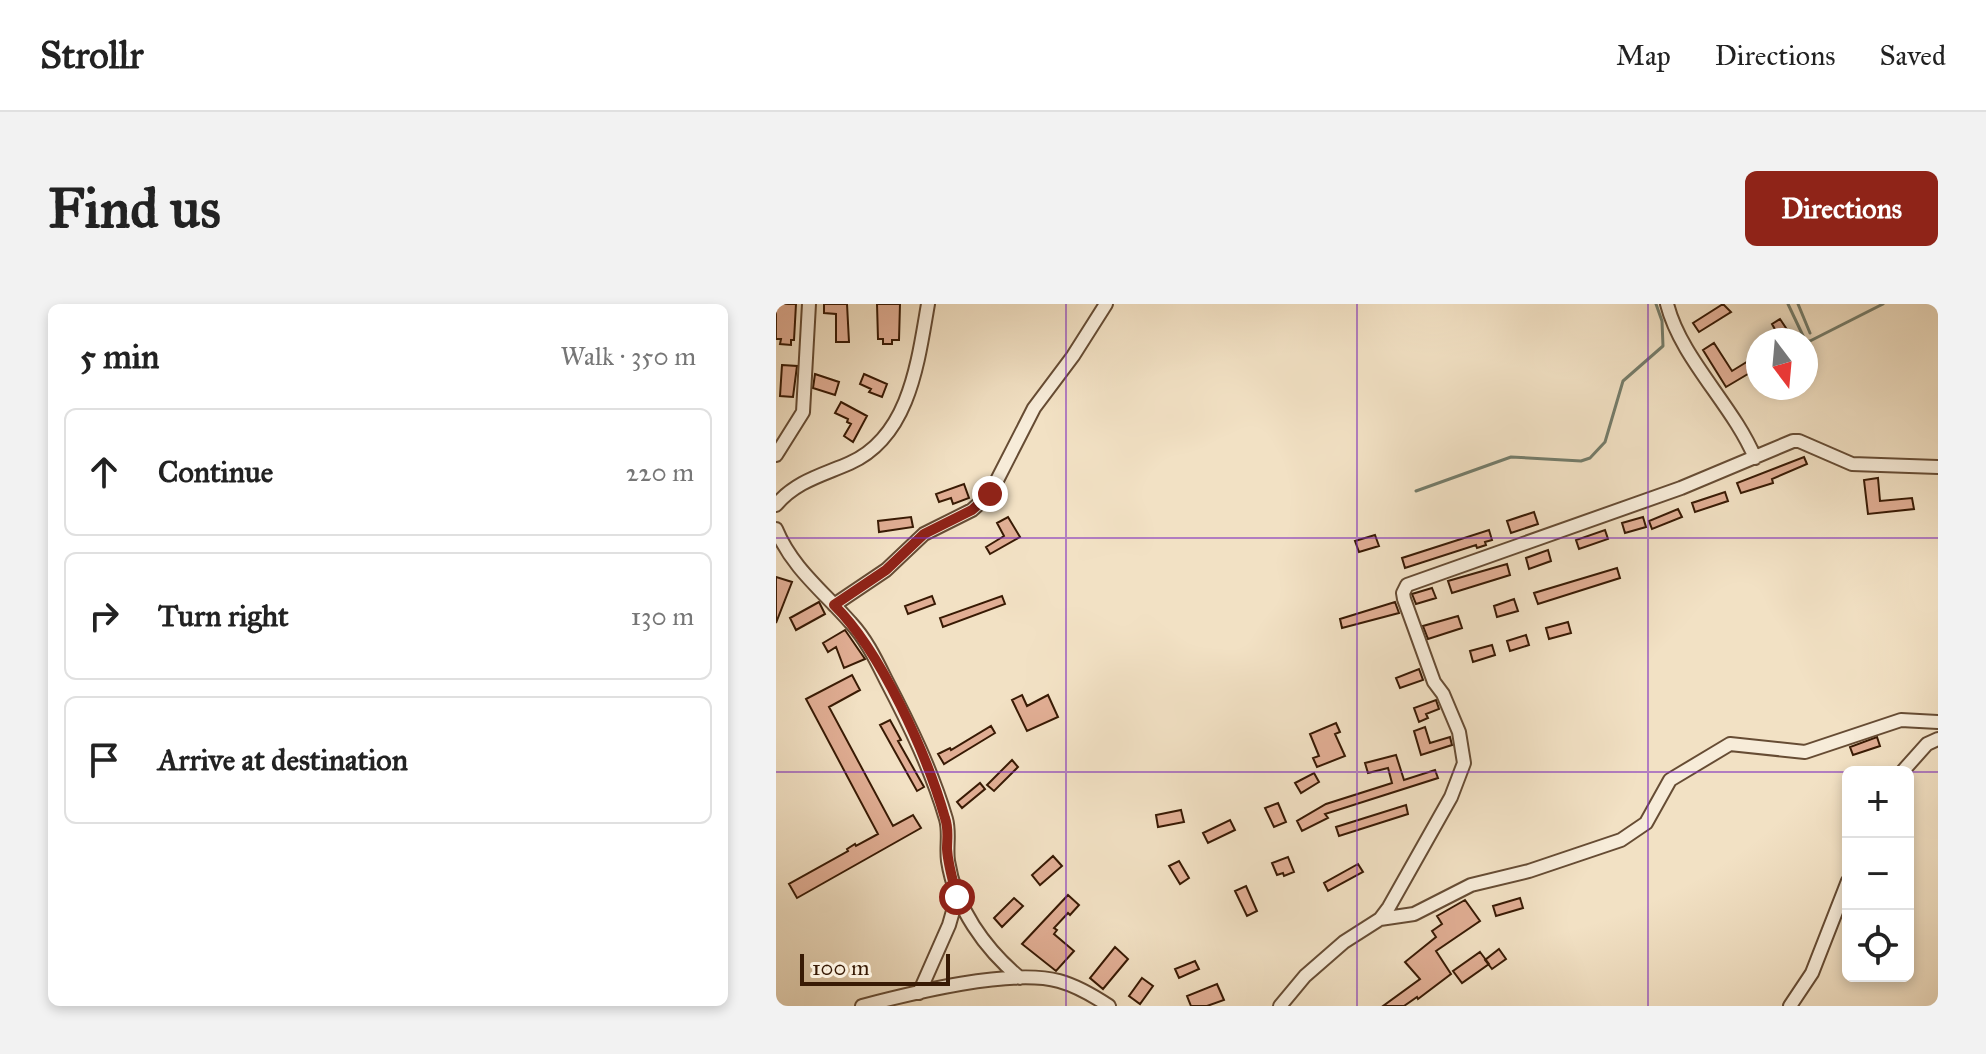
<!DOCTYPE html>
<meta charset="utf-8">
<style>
body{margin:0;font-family:"IM FELL Great Primer",serif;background:#f2f2f2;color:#222}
.controls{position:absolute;right:24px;bottom:24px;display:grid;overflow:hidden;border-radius:12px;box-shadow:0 4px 12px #0003}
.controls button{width:72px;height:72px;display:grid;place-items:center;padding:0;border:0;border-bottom:2px solid #e0e0e0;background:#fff;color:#222;font:40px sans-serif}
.compass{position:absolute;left:970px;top:24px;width:72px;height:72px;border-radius:50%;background:#fff;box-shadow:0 4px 12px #0003;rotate:164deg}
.scale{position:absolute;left:24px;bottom:20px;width:150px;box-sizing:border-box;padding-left:8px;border:4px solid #381a04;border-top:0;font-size:22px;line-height:28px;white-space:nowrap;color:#381a04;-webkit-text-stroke:6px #f7ecd9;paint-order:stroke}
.stop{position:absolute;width:24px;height:24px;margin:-18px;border:6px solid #8f2418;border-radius:50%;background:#fff}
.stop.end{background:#8f2418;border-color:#fff;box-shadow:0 2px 8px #0008}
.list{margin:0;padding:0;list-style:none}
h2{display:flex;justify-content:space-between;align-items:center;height:104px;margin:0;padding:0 32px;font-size:34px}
h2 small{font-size:26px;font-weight:400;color:#767676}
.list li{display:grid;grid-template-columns:52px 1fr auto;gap:24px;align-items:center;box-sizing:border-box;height:128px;margin:0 16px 16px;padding:0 16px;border:2px solid #e0e0e0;border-radius:12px}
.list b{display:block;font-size:30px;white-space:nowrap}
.list em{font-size:26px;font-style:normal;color:#767676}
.icon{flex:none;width:44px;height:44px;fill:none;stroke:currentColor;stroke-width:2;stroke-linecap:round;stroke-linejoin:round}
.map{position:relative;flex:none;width:1162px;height:702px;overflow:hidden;border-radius:12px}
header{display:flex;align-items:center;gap:48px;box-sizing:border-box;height:112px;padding:0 40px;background:#fff;border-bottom:2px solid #e0e0e0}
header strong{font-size:38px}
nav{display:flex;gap:44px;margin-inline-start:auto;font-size:28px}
.intro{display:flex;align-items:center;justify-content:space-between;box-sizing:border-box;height:192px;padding:0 48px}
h1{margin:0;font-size:56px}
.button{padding:20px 36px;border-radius:12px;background:#8f2418;color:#fff;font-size:28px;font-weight:700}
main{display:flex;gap:48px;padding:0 48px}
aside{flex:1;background:#fff;border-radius:12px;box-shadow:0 4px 12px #0003}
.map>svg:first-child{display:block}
</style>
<header>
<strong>Strollr</strong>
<nav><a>Map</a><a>Directions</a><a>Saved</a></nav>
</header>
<div class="intro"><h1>Find us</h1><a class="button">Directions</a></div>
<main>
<aside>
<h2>5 min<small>Walk · 350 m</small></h2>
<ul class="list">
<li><svg class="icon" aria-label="ahead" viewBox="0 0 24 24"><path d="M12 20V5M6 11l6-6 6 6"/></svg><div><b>Continue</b></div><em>220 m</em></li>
<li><svg class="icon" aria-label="right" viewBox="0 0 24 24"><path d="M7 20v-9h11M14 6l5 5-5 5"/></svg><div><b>Turn right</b></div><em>130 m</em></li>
<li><svg class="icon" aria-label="arrive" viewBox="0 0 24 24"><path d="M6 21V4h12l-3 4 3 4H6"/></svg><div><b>Arrive at destination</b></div></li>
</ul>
</aside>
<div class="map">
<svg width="1162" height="702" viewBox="0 0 1162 702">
<rect width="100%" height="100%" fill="#f2e1c4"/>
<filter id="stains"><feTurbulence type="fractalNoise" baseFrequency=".0025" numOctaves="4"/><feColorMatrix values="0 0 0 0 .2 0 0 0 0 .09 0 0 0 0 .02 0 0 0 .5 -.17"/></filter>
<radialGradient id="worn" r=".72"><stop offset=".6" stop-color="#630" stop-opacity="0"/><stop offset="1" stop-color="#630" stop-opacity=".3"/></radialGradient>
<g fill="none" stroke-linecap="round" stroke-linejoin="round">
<path stroke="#747c6a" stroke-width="3" d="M1012,0L1029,36
M1022,0L1034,29
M1030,37H1034L1107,0
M640,187L735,153L805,157L814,154L829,138L847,77L887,42L886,17L880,0"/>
</g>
<path fill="#e1ae94" stroke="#381a04" stroke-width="2" d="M0,0H20L18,36H15V41L4,40L5,35H0Z
M48,0H71L73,38H60V10L48,9Z
M101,0H124L123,36H116V40H107V35H102Z
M947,0L955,8L923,28L917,19Z
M1004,15L1018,36H1005L996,20Z
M938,39L956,67L982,51V64L950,83L927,46Z
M6,61L21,62L17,93L4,92Z
M39,70L63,78L59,91L37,84Z
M88,70L111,80L106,93L93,88L95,85L84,80Z
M65,98L91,112L77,138L68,132L75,120L71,118L72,115L59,109Z
M1028,153L1031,160L996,175L997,179L965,189L961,179Z
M1102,174L1104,197L1136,194L1138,205L1092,210L1088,176Z
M188,180L193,194L177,200L175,194L163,198L160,190Z
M949,188L952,197L919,208L916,199Z
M902,205L906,213L876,225L873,217Z
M758,208L762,220L735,229L731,217Z
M135,213L137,223L103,228L102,217Z
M232,213L244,233L214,250L210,243L228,232L221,219Z
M867,213L870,223L849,229L846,219Z
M713,226L716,236L709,238L710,241L701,244L700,241L629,264L626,254Z
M829,226L832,235L803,245L800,236Z
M599,231L603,242L583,248L579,237Z
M772,246L775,257L753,265L750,254Z
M731,260L734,271L676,289L672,277Z
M841,264L844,274L762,300L758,289Z
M0,273L16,278L0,319Z
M656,284L660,294L640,300L636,290Z
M156,292L159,300L132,310L129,302Z
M226,292L229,300L167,323L164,314Z
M738,295L742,307L721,313L718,302Z
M43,298L49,310L20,326L14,314Z
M619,298L623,309L566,324L564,315Z
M682,312L686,324L652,335L647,322Z
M792,318L795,329L773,335L770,324Z
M69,326L89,355L68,364L60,343L52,348L47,339Z
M750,331L753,341L734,347L731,337Z
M716,341L719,351L697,358L694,347Z
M643,365L647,376L624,384L620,374Z
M76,371L84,386L53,403L117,522L137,511L145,524L21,594L13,580L72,547L71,545L79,540L80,542L102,530L30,395Z
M246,391L251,402L272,391L282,413L251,427L236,396Z
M660,396L663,405L650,410L652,414L643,418L638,404Z
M114,416L125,436L122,437L148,483L141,487L104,421Z
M560,419L564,428L559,430L569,452L541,463L537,454L543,452L534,430Z
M215,422L219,429L168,460L162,450L174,444L175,446Z
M649,423L654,439L674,433L676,441L645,451L638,427Z
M1101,433L1104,442L1077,451L1074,443Z
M620,451L628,476L659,466L662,474L549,510L552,514L526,527L521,517L550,500L616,479L612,464L592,469L589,459Z
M236,456L242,463L218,487L211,481Z
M538,469L543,478L525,489L519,479Z
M204,479L209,485L186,504L181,498Z
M502,499L510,518L498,523L489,504Z
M630,501L632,510L563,532L560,523Z
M405,506L408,518L382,523L380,511Z
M454,516L459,526L432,539L427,529Z
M277,552L286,562L264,581L256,571Z
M512,553L518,568L508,572L507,569L501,571L496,559Z
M403,557L413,574L404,580L393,562Z
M582,560L587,568L552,587L548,579Z
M470,582L481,607L471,612L459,587Z
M292,591L303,601L294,611L292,609L278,624L281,626L278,630L298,647L280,667L246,640Z
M238,594L247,602L226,623L218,614Z
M744,594L747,604L720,612L717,602Z
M689,596L704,617L660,647L675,670L642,695L641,693L628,702H607L644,675L629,658L660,633L656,627L666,620L661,612Z
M339,643L352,655L327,685L314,674Z
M723,645L730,655L716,665L709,656Z
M704,648L713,660L686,679L677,667Z
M419,657L423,665L403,674L399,665Z
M366,674L377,682L364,700L353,692Z
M441,680L448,696L431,702H415L411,692Z"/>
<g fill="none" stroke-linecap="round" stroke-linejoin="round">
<defs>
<path id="minor" d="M891,0C905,55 957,101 979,154
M0,151L27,108L33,0
M0,201C20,177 47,171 74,159C134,132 142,57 152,0
M0,225C16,264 48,288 75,319C90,335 100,356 110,376C133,420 156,467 170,515C174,529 170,543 172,557C179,603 209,645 244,674
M58,301L110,266L148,230L196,206L214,190L258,104L297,52L330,0
M1126,468L1151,440L1162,435
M604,615L613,603L675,493L688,459L683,428L667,390L658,378L628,295L627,289L631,281L905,184L1017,137H1023L1076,160L1162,163
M143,689L173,621L181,593
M86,702C136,689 235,664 283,677C301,682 318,692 333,702
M504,702L529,672L568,638L604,615L638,610L695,581L753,567L845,536L870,519L894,476L954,440L1029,448L1125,416L1162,418
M1014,702L1036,669L1072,577"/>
</defs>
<use href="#minor" stroke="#664c34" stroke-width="16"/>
<use href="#minor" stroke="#f7ecd9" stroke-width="12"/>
</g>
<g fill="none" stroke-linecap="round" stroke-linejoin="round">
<path stroke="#8f2418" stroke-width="10" d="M181,593C177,577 172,561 171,545C171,534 173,525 169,514C151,451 105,347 58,301L110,266L148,230L196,206L214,190"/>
</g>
<path fill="none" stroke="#7b2cbf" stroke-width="2" stroke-opacity="0.55" d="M290,0V702M581,0V702M872,0V702M0,234H1162M0,468H1072M1072,468H1132M1132,468H1162"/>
<rect width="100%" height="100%" filter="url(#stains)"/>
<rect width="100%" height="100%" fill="url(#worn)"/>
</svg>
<div class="controls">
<button>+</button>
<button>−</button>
<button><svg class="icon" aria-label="locate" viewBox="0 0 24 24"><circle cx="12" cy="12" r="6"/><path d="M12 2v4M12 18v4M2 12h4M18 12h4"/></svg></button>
</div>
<svg class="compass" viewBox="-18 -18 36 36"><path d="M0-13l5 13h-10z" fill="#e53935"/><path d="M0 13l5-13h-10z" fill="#767676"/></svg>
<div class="scale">100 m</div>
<div class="stop" style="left:181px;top:593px"></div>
<div class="stop end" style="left:214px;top:190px"></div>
</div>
</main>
